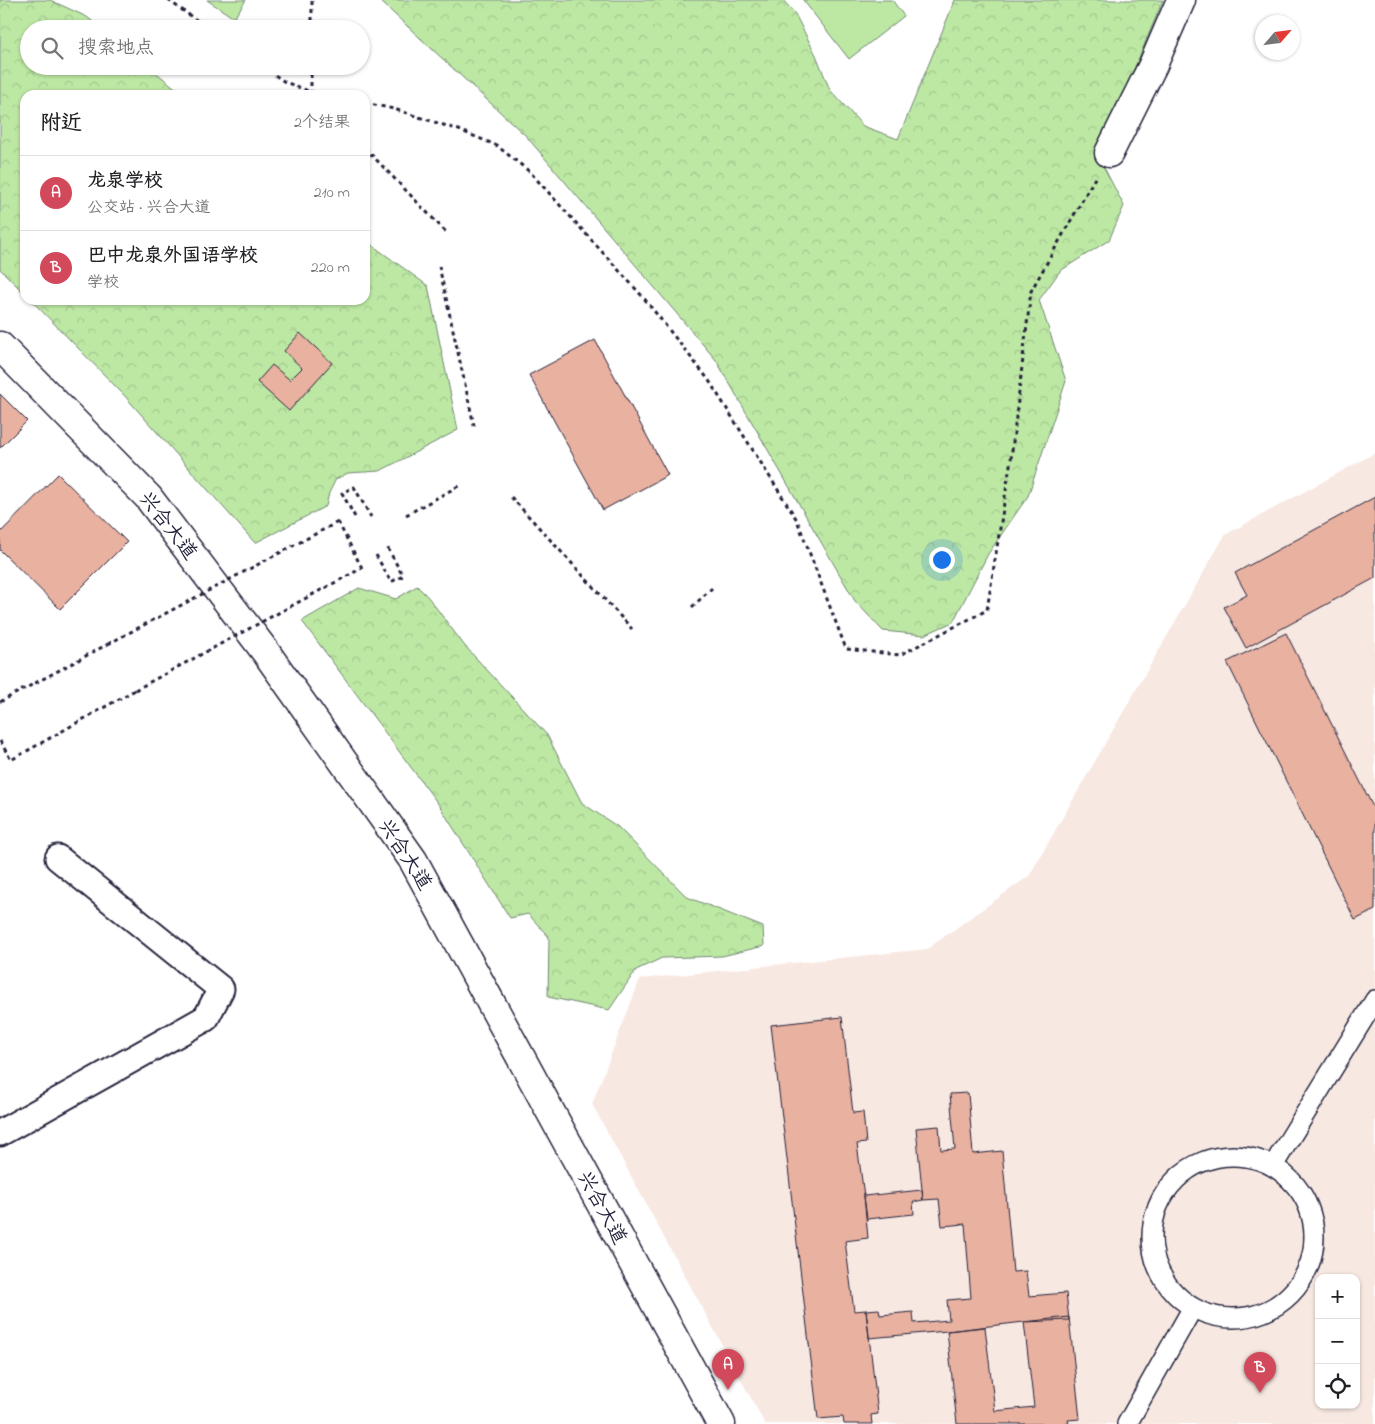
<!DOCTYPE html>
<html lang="zh">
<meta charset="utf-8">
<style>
body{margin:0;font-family:"Indie Flower","LXGW WenKai TC",sans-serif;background:#f2f2f2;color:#202124}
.controls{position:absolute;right:15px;bottom:15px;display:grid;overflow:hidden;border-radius:10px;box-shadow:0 1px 4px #0004}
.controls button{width:45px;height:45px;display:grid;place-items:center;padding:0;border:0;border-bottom:1px solid #e0e0e0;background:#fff;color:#202124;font:25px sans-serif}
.compass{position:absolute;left:1255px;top:15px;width:45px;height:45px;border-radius:50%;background:#fff;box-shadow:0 1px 4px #0004;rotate:62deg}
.you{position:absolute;left:941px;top:559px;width:18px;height:18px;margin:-12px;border:4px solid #fff;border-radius:50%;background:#1a73e8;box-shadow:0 0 0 8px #1a73e833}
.badge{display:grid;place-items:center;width:32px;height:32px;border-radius:50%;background:#d1495b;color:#fff;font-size:16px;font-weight:700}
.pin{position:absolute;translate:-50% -41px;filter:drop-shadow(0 1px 2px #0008)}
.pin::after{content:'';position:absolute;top:26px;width:18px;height:15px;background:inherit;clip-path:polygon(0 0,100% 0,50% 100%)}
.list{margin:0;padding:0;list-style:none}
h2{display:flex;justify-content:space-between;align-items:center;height:65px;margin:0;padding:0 20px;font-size:21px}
h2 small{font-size:16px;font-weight:400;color:#757577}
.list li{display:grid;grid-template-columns:32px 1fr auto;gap:15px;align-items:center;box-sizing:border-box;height:75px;padding:0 20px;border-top:1px solid #e0e0e0}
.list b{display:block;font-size:19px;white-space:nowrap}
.list p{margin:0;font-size:16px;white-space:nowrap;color:#757577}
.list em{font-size:16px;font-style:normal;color:#757577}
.icon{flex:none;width:28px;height:28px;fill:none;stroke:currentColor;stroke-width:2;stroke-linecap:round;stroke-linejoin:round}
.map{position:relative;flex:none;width:1375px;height:1424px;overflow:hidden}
.search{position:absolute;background:#fff;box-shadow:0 1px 4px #0004;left:20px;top:20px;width:350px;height:55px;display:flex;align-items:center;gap:12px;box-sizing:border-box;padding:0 18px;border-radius:28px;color:#757577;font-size:19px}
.panel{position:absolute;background:#fff;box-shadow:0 1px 4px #0004;left:20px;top:90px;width:350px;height:215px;border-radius:15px}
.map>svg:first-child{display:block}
</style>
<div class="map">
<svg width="1375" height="1424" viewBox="0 0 1375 1424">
<defs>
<pattern id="forest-crowns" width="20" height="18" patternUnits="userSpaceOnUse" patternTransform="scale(1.25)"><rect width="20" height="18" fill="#bde8a4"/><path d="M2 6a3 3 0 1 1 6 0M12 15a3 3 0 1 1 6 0" fill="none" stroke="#a2c78e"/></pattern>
</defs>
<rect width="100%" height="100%" fill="#fff"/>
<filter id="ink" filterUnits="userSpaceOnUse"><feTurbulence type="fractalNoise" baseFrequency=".02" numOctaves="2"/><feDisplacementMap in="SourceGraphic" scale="10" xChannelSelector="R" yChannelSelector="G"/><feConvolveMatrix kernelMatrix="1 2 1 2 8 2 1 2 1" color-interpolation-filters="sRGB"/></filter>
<g filter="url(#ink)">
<path fill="#f8e8e2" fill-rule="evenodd" d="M1375,453V1424H765L592,1104L640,979L927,949L1029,876L1225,535ZM1319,1278H1356V1405H1319Z"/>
<path fill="url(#forest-crowns)" stroke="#708570" d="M0,0H50L87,17L102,29H29V66H148L184,95H25V294L0,269Z
M379,0H783L795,14L816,55L830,90L863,126L898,139L955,0H1163L1098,156L1124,206L1109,240L1060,271L1039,300L1066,381L1028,496L988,554L953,622L924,635L883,631L855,601L716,360L526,136Z
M365,240L428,286L458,430L380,471L348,473L336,479L329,493L326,506L255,543L123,394L31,300H365Z
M417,586L428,597L464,645L547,735L582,803L618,827L687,897L763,927L764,946L722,956L662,958L636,970L609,1010L548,997L549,937L528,914L510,918L439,805L302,621L359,588L396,599Z"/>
<path fill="#bde8a4" stroke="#708570" d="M207,0H246L234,18Z
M803,0H892L904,16L849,59Z"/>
<path fill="#e9b1a0" stroke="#22223b" d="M300,333L332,363L289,411L257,382L272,365L290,380L302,368L284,351Z
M595,340L668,475L603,510L529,375Z
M0,394L27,421L0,448Z
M58,474L127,542L60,609L0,550V533Z
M1375,497V578L1246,648L1224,607L1247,595L1235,573Z
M1286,633L1375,811V910L1355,920L1227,662Z
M842,1017L853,1113L863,1112L866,1143L857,1144L864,1196L868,1238L845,1241L854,1311L866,1310L878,1414L871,1415L872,1424H844L843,1417L818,1419L771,1025Z
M968,1093L973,1154L1002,1151L1013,1272L1026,1271L1029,1296L1066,1293L1069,1320L1024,1322L947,1331L869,1338L866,1310L879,1309L880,1315L913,1312L914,1323L949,1320L947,1300L971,1298L965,1224L942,1226L939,1199L923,1200L916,1128L939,1126L941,1150L955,1149L950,1094Z
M922,1190L923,1200L913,1202L914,1214L867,1219L864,1196Z
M1069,1317L1080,1419L1068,1420L1069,1424H957L947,1331L985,1327L995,1411L1034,1407L1024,1322Z"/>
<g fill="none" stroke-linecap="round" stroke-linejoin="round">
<defs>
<path id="pedestrian" d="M1152 1237a81 81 0 1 1 162 0a81 81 0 1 1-162 0Z
M1273,1166L1375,1000
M1127,1424L1192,1309"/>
<path id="minor" d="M0,1133L206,1018L221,989L58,858"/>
<path id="tertiary" d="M1109,153L1153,65L1181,0
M0,346L148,497L265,651L413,860L721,1424"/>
</defs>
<use href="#pedestrian" stroke="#22223b" stroke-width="22"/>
<use href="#minor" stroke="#22223b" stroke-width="29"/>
<use href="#tertiary" stroke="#22223b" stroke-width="31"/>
<path stroke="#22223b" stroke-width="3" stroke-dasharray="4 4" stroke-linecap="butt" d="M168,0L209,29
M312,29V0
M262,66L285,82L311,92L325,95
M311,66V92L314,95
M365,103L394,109L459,130L496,145L530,172L643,297L708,379L797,520L846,649L900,655L987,610L1011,459L1031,291L1096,176
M365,148L446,232
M439,266L475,430
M511,497L632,629
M406,515L462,484
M355,517L342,493L354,487L371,517
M338,522L362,568
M376,555L391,582L403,576L386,545
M692,607L712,588
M0,702L108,644
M0,741L11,760L135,690"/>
<use href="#pedestrian" stroke="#fff" stroke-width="19"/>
<use href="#minor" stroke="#fff" stroke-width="25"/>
<use href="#tertiary" stroke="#fff" stroke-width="28"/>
<path stroke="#22223b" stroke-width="3" stroke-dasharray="4 4" stroke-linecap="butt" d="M108,644L338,522
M135,690L362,568"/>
</g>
</g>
<g text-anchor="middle" stroke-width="4" stroke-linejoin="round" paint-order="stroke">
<g font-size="20" fill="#22223b" stroke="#fff">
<text transform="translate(169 525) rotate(52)" y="7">兴合大道</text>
<text transform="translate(406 854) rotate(57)" y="7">兴合大道</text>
<text transform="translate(603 1207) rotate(61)" y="7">兴合大道</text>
</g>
</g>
</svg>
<div class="controls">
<button>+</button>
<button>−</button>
<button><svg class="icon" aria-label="locate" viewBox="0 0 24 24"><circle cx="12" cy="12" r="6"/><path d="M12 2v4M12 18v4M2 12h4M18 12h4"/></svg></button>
</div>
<svg class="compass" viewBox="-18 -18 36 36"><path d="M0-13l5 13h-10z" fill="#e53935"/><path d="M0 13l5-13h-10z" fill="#757577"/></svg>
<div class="you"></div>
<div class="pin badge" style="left:728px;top:1390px">A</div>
<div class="pin badge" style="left:1260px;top:1393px">B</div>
<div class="search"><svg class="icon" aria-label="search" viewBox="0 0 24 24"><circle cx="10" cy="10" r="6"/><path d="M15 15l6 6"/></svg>搜索地点</div>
<section class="panel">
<h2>附近<small>2个结果</small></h2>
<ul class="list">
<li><span class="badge">A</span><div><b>龙泉学校</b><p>公交站 · 兴合大道</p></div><em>210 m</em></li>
<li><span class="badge">B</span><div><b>巴中龙泉外国语学校</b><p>学校</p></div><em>220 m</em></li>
</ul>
</section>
</div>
